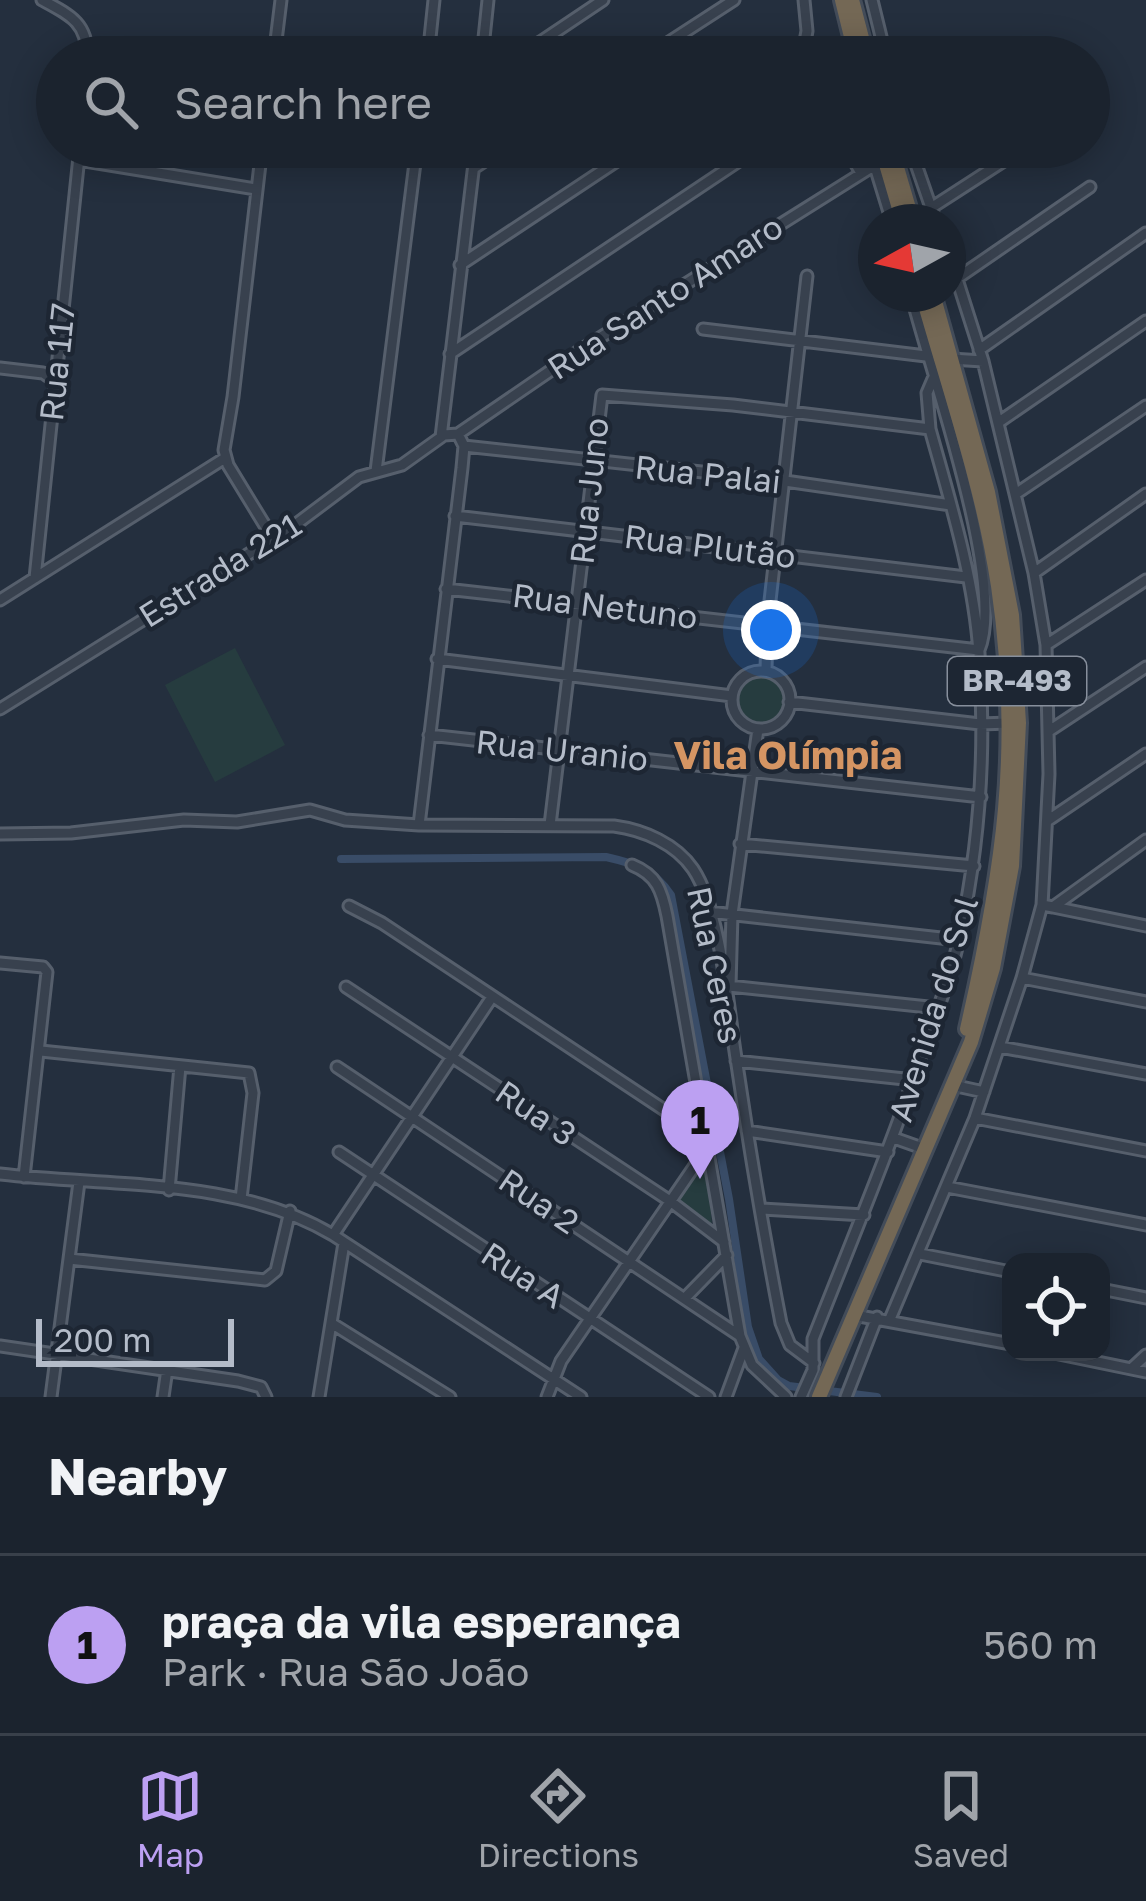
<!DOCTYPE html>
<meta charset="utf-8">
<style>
body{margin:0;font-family:"Golos Text",sans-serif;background:#282f3a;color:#f1f3f6}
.controls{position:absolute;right:36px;bottom:36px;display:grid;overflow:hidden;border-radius:24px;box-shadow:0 6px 30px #0003}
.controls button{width:108px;height:108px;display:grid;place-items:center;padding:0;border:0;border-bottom:3px solid #39404a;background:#1b232e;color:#f1f3f6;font:60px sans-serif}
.compass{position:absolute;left:858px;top:204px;width:108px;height:108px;border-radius:50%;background:#1b232e;box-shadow:0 6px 30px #0003;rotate:262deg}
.scale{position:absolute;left:36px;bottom:30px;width:198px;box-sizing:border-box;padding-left:12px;border:6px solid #b4bcc9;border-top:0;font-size:33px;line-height:42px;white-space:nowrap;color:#b4bcc9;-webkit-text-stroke:9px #1d2633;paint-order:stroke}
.you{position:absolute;left:771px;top:630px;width:42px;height:42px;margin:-30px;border:9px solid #fff;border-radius:50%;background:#1a73e8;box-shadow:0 0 0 18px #1a73e833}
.badge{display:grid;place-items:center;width:78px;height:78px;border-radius:50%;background:#bca0f2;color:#111;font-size:39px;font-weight:700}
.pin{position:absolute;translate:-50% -99px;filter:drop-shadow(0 3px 6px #0008)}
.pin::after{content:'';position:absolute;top:63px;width:42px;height:36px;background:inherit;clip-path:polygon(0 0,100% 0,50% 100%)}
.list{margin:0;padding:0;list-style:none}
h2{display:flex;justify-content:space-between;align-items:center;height:156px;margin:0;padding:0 48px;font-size:51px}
h2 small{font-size:39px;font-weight:400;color:#a0a4aa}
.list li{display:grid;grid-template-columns:78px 1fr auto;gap:36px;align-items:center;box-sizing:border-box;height:180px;padding:0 48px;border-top:3px solid #39404a}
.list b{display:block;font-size:45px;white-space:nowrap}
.list p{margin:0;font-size:39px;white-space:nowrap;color:#a0a4aa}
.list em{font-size:39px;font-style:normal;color:#a0a4aa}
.icon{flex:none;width:66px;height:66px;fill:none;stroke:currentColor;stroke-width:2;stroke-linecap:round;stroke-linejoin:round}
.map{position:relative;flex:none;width:1146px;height:1397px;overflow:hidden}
.search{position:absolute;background:#1b232e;box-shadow:0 6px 30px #0003;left:36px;right:36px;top:36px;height:132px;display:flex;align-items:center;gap:30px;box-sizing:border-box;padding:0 42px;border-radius:66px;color:#a0a4aa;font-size:45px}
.sheet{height:336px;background:#1b232e}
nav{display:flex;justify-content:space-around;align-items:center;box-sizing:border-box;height:168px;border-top:3px solid #39404a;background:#1b232e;font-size:33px;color:#a0a4aa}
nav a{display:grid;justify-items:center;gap:6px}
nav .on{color:#bca0f2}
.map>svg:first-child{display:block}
</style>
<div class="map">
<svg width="1146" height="1397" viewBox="0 0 1146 1397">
<rect width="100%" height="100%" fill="#242f3e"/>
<path fill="#263c3f" d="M235,648L285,745L215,782L165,685Z
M736 699a25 25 0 1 1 50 0a25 25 0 1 1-50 0Z
M707,1158L712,1226L677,1200Z"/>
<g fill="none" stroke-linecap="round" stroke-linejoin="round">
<path stroke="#394c67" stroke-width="8" d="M341,859L606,857C637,864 653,869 671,895L729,1199L748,1327L759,1359L778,1380L789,1386L877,1397"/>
<defs>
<path id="minor" d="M42,0C70,15 88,23 87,57
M872,0L886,57
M540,42L551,57
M274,57L281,0
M428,57L434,0
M482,57L488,0
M518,57L603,0
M646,57L734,0
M774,57L791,47L803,46
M802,57L807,31L804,0
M262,147L233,397L224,450L228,465L272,537
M846,147L861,173
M869,147L892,222
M910,147L936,222
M79,160L256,189
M474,168L506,147
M931,208L1016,153
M460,265L638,147
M959,277L1090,187
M703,329L926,356
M979,350L1146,233
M450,354L760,147
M951,359L983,361
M0,368L43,373L55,381
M999,422L1146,321
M458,434L582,349L875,165
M441,437L476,147
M464,446L785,481L951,505
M376,471L417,147
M1017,493L1146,406
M455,516L966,577
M1034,573L1146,494
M35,578L80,147
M446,589L979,650C1007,584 930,371 911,294
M0,600L225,458
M1046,645L1146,580
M437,659L732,696
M732 700a29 29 0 1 1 58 0a29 29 0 1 1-58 0Z
M766,671L767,627L807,276
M789,702L980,724L1009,723
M0,709L295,525L359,477L402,465L444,435L458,434L464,446L462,468L419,825
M1049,731L1146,667
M429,735L981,797
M1047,821L1146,754
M550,825L602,395L733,405L930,429L927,393L933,379
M0,834L71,833L184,820L237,822L310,810L345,820L419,825L614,826C644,830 676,844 693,869C721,911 728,1008 736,1058C749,1147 764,1235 781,1323L790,1345L814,1363
M740,844L974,866
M632,865C657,875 662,891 667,916L740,1336L752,1365L786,1397
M1042,905L1053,907L1146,840
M349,906L382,923L705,1137
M1053,907L1146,926
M709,912L959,940
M0,963L43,967L47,972L24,1177
M1022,978L1146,1002
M729,986L938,1008
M730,986L732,914L758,729
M346,987L670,1201L724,1242
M1000,1047L1146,1074
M41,1051L249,1073L253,1093L241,1199
M736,1061L914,1080
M337,1067L740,1336
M952,1085L984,1092
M975,1118L1146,1151
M747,1131L888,1152
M894,1138L925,1149
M339,1152L709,1397
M0,1174C110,1187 236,1177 333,1235L581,1397
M947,1187L1146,1225
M169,1190L180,1066
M762,1209L864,1215
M333,1235L492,997
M920,1254L1011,1272
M69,1259L265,1280L276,1271L290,1211
M1101,1289L1146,1298
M685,1298L727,1255
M854,1315L1011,1344
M890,1319L975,1118L1022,978L1042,905L1049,774L1046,645L1034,573L983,361L948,251
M331,1323L450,1397
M0,1346L238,1381L261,1387L266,1397
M1049,1352L1146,1372
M1131,1369L1146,1355
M51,1397L79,1182
M163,1397L167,1369
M319,1397L344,1243
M547,1397L561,1361L707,1148
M726,1397L744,1348
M801,1397L813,1370V1339C851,1242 891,1147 924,1048C937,1011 952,973 960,935C980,842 986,747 979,653C974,578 950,501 930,429
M846,1397L877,1317"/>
<path id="highway" d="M842,0L856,57
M852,0L867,57
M881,147L903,222
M891,147L913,222
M922,294C949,390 983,487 998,586C1022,748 1003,871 967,1029
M819,1397L971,1042L993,968L1012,866L1019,723L1012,615L988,492L933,294"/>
</defs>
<use href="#minor" stroke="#565f6c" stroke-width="15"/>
<use href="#highway" stroke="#434c59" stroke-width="20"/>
<use href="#minor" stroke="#38414e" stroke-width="9"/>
<use href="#highway" stroke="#746855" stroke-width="14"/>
</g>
<g text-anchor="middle" stroke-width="9" stroke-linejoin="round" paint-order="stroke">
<rect fill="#1d2633" stroke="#878f9c" stroke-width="3" x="948" y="657" width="138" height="48" rx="9"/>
<g font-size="30" font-weight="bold" fill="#b4bcc9">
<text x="1017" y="691">BR-493</text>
</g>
<g font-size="33" fill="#b4bcc9" stroke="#1d2633">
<text transform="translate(665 297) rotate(-33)" y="12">Rua Santo Amaro</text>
<text transform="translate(57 362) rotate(-84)" y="12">Rua 117</text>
<text transform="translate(708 474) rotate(6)" y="12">Rua Palai</text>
<text transform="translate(589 491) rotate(-84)" y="12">Rua Juno</text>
<text transform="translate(710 546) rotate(7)" y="12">Rua Plutão</text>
<text transform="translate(220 570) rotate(-32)" y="12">Estrada 221</text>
<text transform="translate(605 606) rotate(7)" y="12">Rua Netuno</text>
<text transform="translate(562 750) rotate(6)" y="12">Rua Uranio</text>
<text transform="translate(715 965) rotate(78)" y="12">Rua Ceres</text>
<text transform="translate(933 1009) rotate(-73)" y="12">Avenida do Sol</text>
<text transform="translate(536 1113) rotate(34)" y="12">Rua 3</text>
<text transform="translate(539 1201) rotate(34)" y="12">Rua 2</text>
<text transform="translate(523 1275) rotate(33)" y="12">Rua A</text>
</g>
<g font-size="39" font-weight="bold" fill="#d59563" stroke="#1d2633">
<text x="788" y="769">Vila Olímpia</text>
</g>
</g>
</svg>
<div class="controls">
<button><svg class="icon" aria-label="locate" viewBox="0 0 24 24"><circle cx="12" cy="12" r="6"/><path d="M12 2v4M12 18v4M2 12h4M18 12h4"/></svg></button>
</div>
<svg class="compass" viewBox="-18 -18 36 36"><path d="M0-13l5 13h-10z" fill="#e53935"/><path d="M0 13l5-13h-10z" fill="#a0a4aa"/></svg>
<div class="scale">200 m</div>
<div class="you"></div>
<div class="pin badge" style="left:700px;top:1179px">1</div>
<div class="search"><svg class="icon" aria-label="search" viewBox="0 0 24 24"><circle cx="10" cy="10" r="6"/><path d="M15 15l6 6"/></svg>Search here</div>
</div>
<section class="sheet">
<h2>Nearby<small></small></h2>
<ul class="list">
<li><span class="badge">1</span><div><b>praça da vila esperança</b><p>Park · Rua São João</p></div><em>560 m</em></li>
</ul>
</section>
<nav>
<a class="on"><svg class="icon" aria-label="map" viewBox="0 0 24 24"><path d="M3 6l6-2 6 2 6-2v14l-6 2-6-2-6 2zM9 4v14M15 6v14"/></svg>Map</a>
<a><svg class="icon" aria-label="directions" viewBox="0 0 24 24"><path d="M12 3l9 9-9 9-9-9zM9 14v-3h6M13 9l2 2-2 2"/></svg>Directions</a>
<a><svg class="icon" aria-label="saved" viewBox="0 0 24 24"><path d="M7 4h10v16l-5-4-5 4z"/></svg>Saved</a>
</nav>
